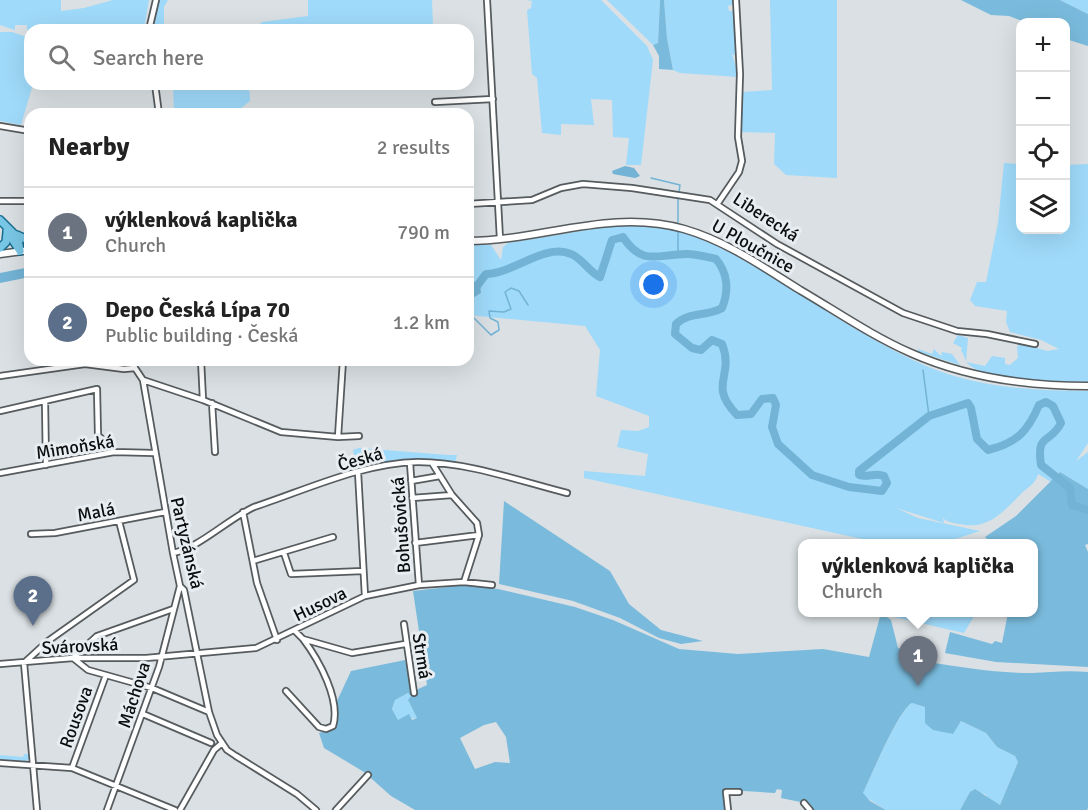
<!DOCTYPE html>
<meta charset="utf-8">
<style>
body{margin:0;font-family:Signika,sans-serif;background:#f2f2f2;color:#222}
.controls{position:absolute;right:18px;top:18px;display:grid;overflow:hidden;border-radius:12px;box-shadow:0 6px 24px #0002}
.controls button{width:54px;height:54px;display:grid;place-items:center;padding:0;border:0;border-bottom:2px solid #e0e0e0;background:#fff;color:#222;font:30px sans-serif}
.you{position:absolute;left:654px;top:285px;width:21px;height:21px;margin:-15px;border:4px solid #fff;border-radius:50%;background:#1a73e8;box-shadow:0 0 0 9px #1a73e833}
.badge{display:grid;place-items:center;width:39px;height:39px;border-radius:50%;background:#0f766e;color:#fff;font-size:20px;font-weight:700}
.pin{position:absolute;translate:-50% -50px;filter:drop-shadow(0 2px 3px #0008)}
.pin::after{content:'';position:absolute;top:32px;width:21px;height:18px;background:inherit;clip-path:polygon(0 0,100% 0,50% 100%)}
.popup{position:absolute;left:798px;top:539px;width:240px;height:78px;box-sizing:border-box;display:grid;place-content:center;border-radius:12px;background:#fff;filter:drop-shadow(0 2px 4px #0005);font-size:20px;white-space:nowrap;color:#767676}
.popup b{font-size:22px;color:#222}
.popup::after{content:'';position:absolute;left:50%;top:100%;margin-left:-12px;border:12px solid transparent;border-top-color:#fff}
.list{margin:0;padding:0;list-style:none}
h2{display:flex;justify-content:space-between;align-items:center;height:78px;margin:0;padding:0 24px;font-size:26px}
h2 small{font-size:20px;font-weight:400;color:#767676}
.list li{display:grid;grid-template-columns:39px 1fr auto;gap:18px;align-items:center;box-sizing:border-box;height:90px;padding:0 24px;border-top:2px solid #e0e0e0}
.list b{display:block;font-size:22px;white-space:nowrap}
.list p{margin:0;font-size:20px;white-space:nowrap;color:#767676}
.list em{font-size:20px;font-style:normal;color:#767676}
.icon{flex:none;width:33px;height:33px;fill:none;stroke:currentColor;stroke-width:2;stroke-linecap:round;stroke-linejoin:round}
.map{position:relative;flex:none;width:1088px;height:810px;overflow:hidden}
.search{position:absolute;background:#fff;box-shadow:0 6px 24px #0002;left:24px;top:24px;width:450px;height:66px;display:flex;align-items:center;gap:15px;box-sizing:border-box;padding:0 21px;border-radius:18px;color:#767676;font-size:22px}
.panel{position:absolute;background:#fff;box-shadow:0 6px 24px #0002;left:24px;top:108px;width:450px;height:258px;border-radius:18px}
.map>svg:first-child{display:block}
</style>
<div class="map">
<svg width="1088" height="810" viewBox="0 0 1088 810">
<rect width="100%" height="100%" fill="#dae0e3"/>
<path fill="#9fdafa" d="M0,0H61V11L84,8L113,0H149L144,29L27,30V25H15V30L0,25Z
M159,0H168L164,7V30H152Z
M308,0H432L433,26L389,30H241L254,29L262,22L308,16Z
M526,0H601L647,46L653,60L641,165H626L629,138L613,137L612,100L591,99L594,125L561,124V135L542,133L537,78L532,74L527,10L531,8L532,1Z
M607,0H660L658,43L653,45Z
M664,0H734V4L728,6L729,11H734L737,53L736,56L732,54L739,77L680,73L673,70L667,38Z
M770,0H837V178L786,175L774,164L775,133L742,132L741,99L743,92L772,90Z
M1060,0H1088V14Z
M0,32H12L30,38V84H33L21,125L0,121Z
M173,84H249L250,101L240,109L174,114Z
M1004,163L1020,164V230H1066V165L1088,164V382C1058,381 989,385 967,363C965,360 964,354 961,351L962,348L953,343L958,335L968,338L966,362L985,366L992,356L1005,358V364L1010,365L1018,358L1017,347L1021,343L1047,351L1059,349L1041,340L1010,332L1006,322L1007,311L975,306L970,300L977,282H986L998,223Z
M617,225C633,225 648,225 663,228C699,234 731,253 763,271C814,302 860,335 915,361C969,387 1029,391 1088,391V443L1076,461L1088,452V489L1060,472L1051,482L1038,474C1036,484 1026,488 1020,495C1002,513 988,530 960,524C954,523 948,523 943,518L944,523L896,508L918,518L980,531L943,543L885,544L584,478V471L645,476L648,454L617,447L621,430L638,431L649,427V416L596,396L600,350L585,326L468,315V301L481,293L480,284L472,280L468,287V245H491L501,260L503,247L508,243Z
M916,345L918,349L932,354L934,349L941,356L942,352L952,354L960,365L919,352Z
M359,448L448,455H457L455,463L399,461L357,469L353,450Z
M877,613H976L964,633Z
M408,693L412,696L408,700L417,718L398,720L392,709L395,700Z
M912,703L925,707V718L951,734L961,721L986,733L997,747L1015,756L1018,762L1000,805L990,801L985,794L970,792L960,810H886L864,796L863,793C871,776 899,710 912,703Z
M24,754H29V759L25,762L0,760V755L23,757Z"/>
<path fill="#7abbdd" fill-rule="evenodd" d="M660,0H664L667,38L673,70L659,69V56L653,45L658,43Z
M961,0H1060L1088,14V46L1066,39V22H1025L1009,16L991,15Z
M1060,472L1088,489V544L1085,545L1088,552V667L996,662L945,653L950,632L992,644L995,641L1002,643L1008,613L1034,612V544L1021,543L1020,540L1015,543H991L985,537L1016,516Z
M504,501L610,571L629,604L661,630L703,641L681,644L659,638L620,618L573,601L499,584Z
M465,585L498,589L575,607L613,620L679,649L738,654L823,649L869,657L881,613L891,620L898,648L913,652L915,660C954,666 993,673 1032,673C1051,672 1068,670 1088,672V808L1087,810H960L970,792L975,789L1000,805L1018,762L1015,756L997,747L986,733L961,721L953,734L933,730L925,723V707L912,703C899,709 871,776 863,793L870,801L886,810H812L810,804L781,798L782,790L777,789L775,793L728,790L727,810H415L391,796L364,772L324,748L319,733L335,727L337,701L351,671L405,660L412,692L427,685L413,591ZM408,693L411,696L408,700L417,718L412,720L409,714L398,720L392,709L395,700ZM496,722L506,737L510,763L495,762L475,769L460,738L484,725Z"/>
<path fill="#73b3d5" d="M625,166L634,168L640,176L635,178L613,174L612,171Z
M30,267V277L0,283V273Z
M471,280L480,284L481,293L468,301V287Z"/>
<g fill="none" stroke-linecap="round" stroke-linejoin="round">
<path stroke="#73b3d5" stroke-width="1.5" d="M651,178L680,185L679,192
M678,222V198
M678,255V231
M468,312L491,335L499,330L498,322L490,318L489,311L504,312L511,309L505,292L511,288L519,291L528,305
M923,370L929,416"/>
<path stroke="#73b3d5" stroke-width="8" d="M468,298L486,274C515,273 544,243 571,254C582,258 589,272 600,277L612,240L623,237C643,267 657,254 687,254C697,254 707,257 716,259C728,273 729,291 722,308C707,317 690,311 676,324L675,334L692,348L701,350L712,340L722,344C735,377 707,384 737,415L751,414L762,399L773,398L776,405L772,427L778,444L812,475L849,487L882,491L887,483L884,476C875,472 868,478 859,475V471L929,416L968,403L971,408L977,439L988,450C1017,443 1028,431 1039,405L1046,402L1053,406L1061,423C1050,445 1036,432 1041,465L1070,488L1072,505L1088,510"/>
<defs>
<path id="street" d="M487,0L500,239
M149,30L156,0
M155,84L159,114
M435,102L493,99
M0,126L30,131
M0,201H30
M718,203L739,172L742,161L738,137L740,74L736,0
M468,204L532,200L561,188L583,184L632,188L710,200L777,244L903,313L957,331L987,334L1035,344
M133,360L135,368L143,380L173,553L180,586L184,590L209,712L217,735L227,750L236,756L297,794L316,810
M201,360L203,400
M0,376L85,364L124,369L135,368
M143,380L203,400L281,432L338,437L359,436
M45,401L46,465
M212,403L215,452
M0,411L97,389L98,435L114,452
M338,437L343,360
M410,463L419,585
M432,463L452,495L477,523L479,535L464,582
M358,472L365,596
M0,473L114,452L154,453
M411,481L440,476
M412,498L452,495
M243,512L257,583L277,640
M31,534L55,533L165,512
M415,543L479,535
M173,553C199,548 228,519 254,507C306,490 362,463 418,462C468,462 519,481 567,493
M284,553L291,574L363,571
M253,561L333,537
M404,624L414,693
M295,631L303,639L352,653L405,644
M73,658L88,670L152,688L209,712
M73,658L97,636L173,609
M24,663L48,641L134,580L119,521
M24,663L37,810
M0,664L73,658H146L256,648L365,596L419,585L464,582L492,585
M286,691L319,727L326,729L333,726C341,700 319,660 303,639
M143,714L211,743
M0,763L72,768L175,810
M72,768L106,675
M804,803L810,810
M107,810L159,667L180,586
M180,810L214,750L222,743
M336,810L368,775
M728,810L726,792H739"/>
<path id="secondary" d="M468,241C541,241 610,208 684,229C726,241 763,267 800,290C836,311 872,336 911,353C967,378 1027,386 1088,386
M0,254L30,250"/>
<path id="primary" d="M0,220L18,238L20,251
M7,231L20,251
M17,235L30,241
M0,248L6,242L7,232"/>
</defs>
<use href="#street" stroke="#565b5e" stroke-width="8"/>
<use href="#secondary" stroke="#565b5e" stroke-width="9"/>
<use href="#primary" stroke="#196d8f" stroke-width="10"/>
<use href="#street" stroke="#fff" stroke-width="4.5"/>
<use href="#secondary" stroke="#fff" stroke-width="6"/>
<use href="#primary" stroke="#79c7e6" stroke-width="7"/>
</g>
<g text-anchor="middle" stroke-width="6" stroke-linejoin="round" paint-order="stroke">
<g font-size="18" fill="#0b0d0e" stroke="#e7edf1">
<text transform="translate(766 217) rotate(33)" y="6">Liberecká</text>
<text transform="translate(753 246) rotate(29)" y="6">U Ploučnice</text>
<text transform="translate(75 447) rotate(-9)" y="6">Mimoňská</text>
<text transform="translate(360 459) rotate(-16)" y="6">Česká</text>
<text transform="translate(96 512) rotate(-11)" y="6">Malá</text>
<text transform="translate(401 525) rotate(-94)" y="6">Bohušovická</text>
<text transform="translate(187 543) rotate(77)" y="6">Partyzánská</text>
<text transform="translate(320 604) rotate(-26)" y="6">Husova</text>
<text transform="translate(80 646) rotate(-3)" y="6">Svárovská</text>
<text transform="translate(422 656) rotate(81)" y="6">Strmá</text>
<text transform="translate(134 695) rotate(-72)" y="6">Máchova</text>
<text transform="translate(76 717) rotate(-70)" y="6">Rousova</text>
</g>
</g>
</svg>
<div class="controls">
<button>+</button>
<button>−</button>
<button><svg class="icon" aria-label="locate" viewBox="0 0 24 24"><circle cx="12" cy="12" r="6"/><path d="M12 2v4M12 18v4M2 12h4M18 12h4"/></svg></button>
<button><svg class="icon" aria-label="layers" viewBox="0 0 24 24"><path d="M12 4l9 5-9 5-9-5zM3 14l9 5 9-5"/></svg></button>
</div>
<div class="you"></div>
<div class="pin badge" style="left:918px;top:686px;background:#6b7280">1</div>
<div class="popup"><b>výklenková kaplička</b>Church</div>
<div class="pin badge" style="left:33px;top:626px;background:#5c6f8a">2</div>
<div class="search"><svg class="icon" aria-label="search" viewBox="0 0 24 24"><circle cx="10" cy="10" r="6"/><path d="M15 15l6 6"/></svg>Search here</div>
<section class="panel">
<h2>Nearby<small>2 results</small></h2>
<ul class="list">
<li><span class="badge" style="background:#6b7280">1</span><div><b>výklenková kaplička</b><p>Church</p></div><em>790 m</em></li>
<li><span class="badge" style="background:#5c6f8a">2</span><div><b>Depo Česká Lípa 70</b><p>Public building · Česká</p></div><em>1.2 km</em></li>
</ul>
</section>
</div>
